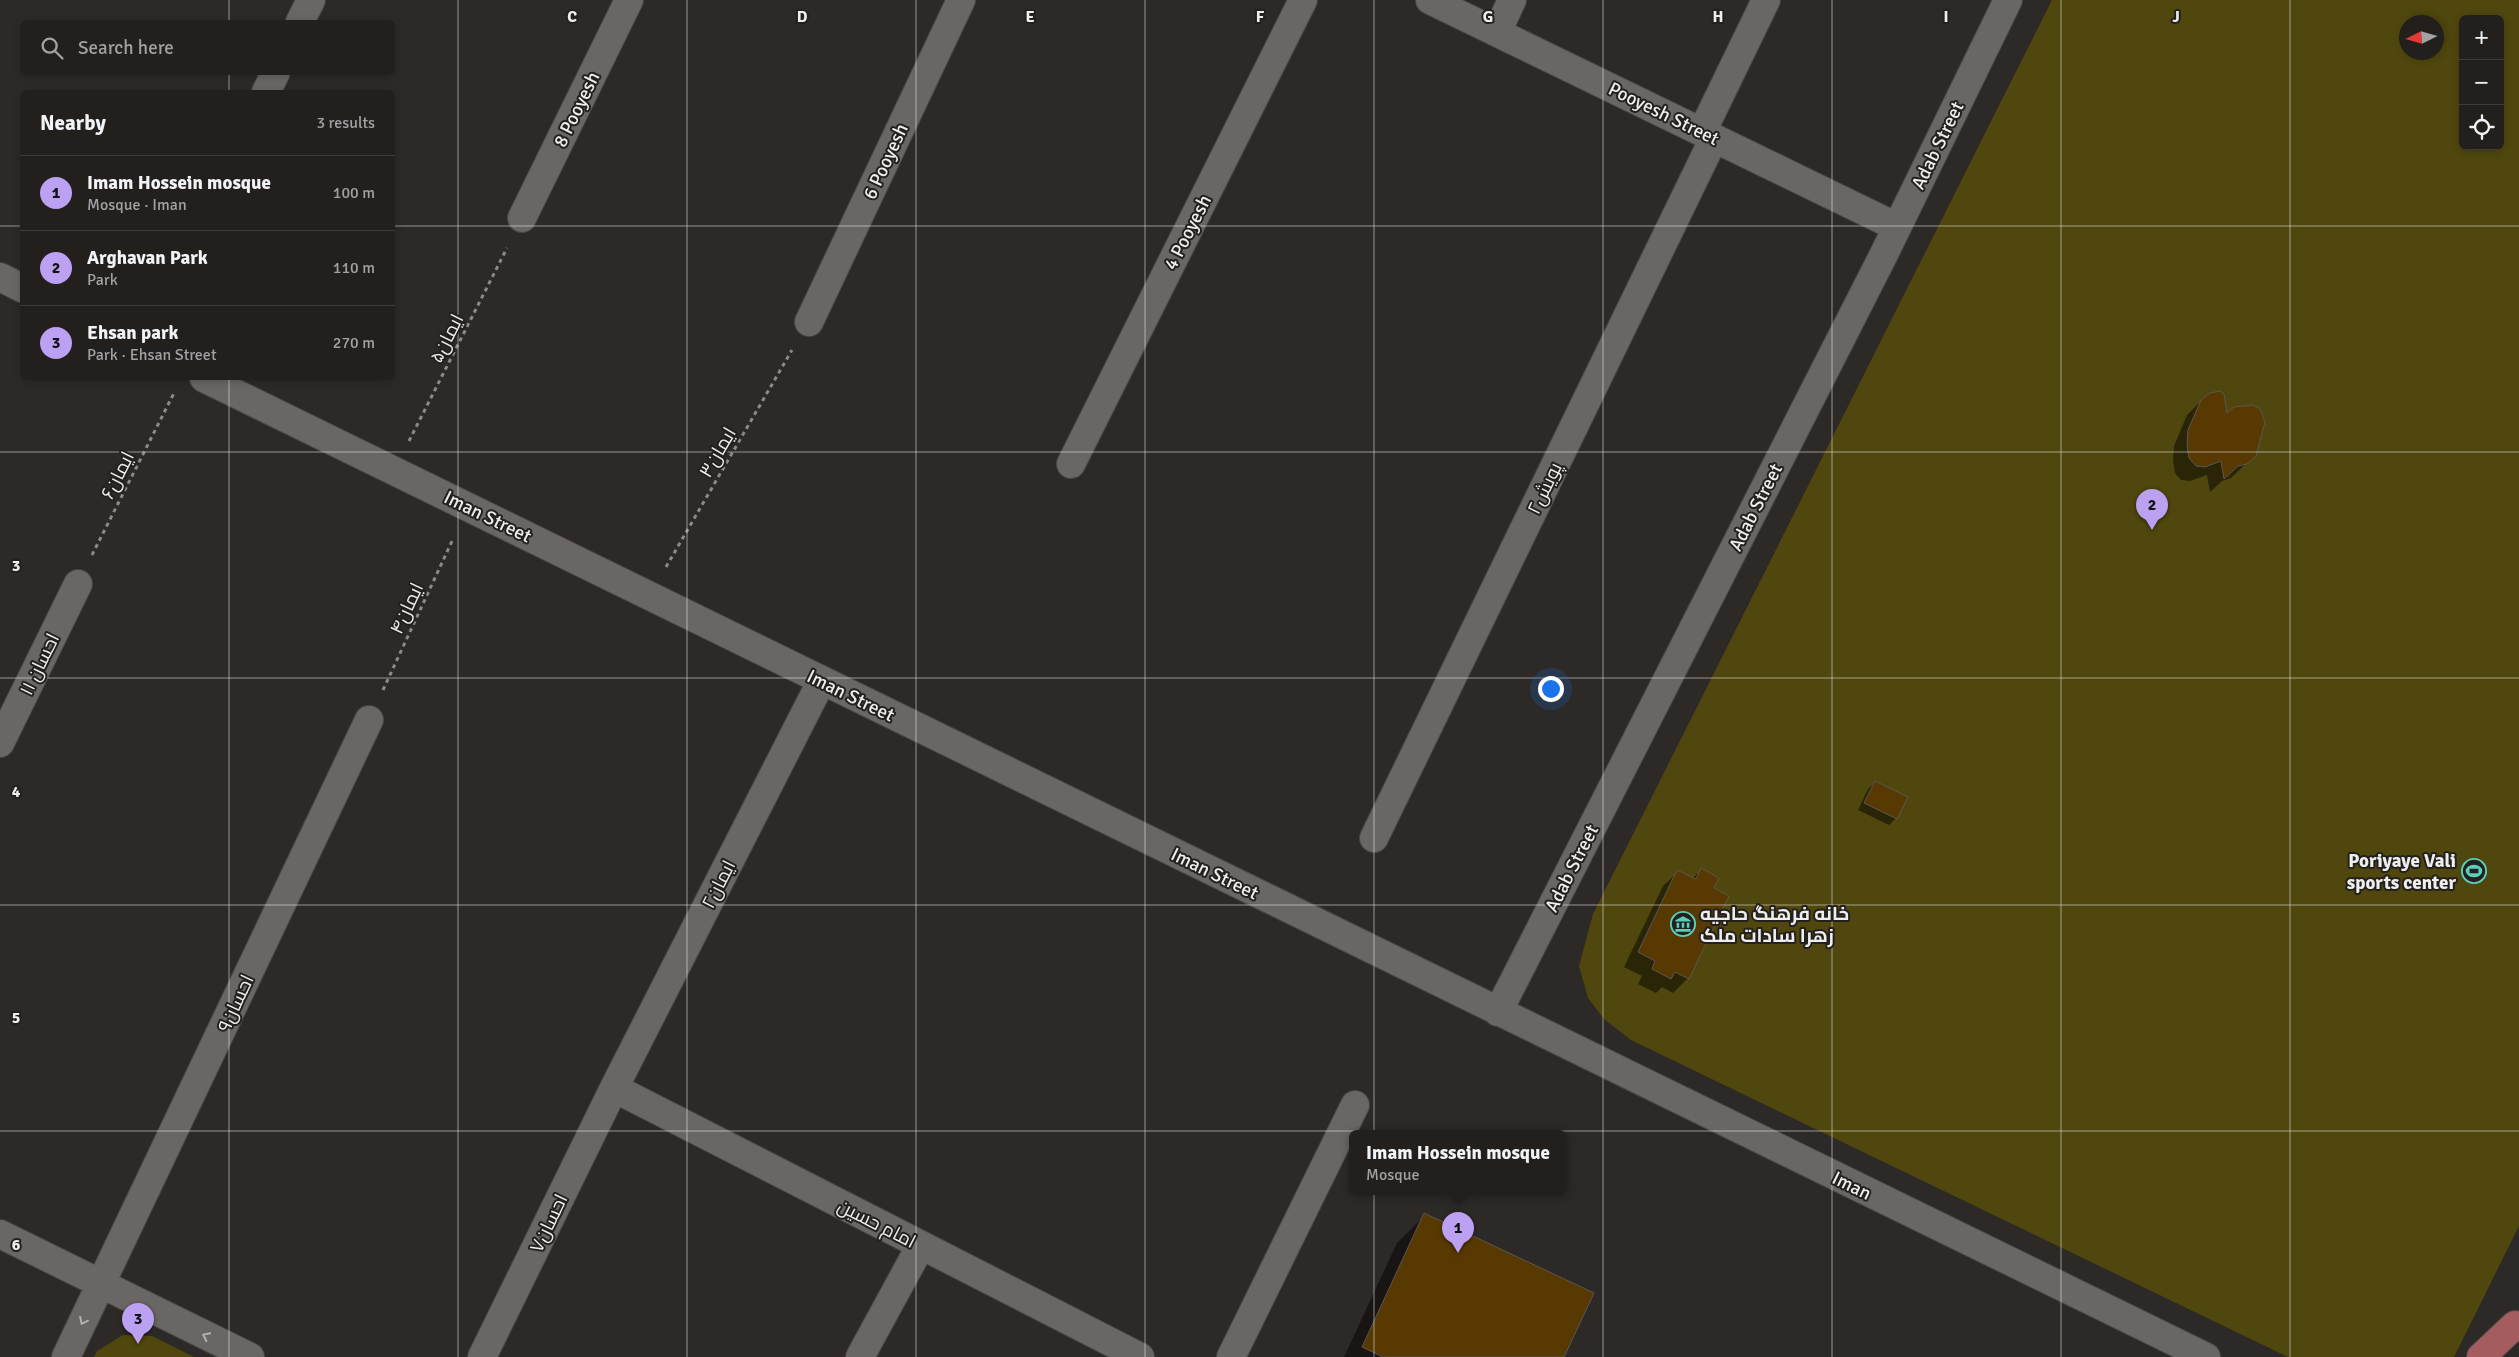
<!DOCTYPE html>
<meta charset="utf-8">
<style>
body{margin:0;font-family:Signika,Cairo,sans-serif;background:#2a2726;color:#f1f3f6}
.controls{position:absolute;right:15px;top:15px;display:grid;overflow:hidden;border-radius:8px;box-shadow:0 2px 8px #0003}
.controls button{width:45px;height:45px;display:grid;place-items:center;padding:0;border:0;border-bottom:1px solid #3f3d3b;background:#221f1d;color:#f1f3f6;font:25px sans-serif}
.compass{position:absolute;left:2399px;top:15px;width:45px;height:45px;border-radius:50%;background:#221f1d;box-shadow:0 2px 8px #0003;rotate:265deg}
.you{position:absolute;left:1550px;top:688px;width:18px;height:18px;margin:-12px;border:4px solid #fff;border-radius:50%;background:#1a73e8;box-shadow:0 0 0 8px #1a73e833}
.badge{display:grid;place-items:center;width:32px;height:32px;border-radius:50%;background:#bca0f2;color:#111;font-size:16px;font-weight:700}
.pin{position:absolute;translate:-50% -41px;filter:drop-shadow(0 1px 2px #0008)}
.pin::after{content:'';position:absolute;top:26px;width:18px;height:15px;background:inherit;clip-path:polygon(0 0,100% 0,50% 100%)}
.popup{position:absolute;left:1349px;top:1130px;width:218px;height:65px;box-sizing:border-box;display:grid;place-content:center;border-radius:8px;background:#221f1d;filter:drop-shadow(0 1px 4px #0005);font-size:16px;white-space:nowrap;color:#a2a2a4}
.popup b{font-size:19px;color:#f1f3f6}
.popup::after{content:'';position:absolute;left:50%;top:100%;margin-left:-10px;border:10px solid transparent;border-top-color:#221f1d}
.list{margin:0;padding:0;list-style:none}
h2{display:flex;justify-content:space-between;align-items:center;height:65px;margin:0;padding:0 20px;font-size:21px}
h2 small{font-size:16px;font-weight:400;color:#a2a2a4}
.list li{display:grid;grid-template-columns:32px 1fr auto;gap:15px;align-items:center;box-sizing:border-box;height:75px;padding:0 20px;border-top:1px solid #3f3d3b}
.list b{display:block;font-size:19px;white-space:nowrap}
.list p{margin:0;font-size:16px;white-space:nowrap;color:#a2a2a4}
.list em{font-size:16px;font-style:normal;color:#a2a2a4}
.icon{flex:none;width:28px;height:28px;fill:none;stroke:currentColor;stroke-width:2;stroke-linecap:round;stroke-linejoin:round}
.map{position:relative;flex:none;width:2519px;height:1357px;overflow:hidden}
.search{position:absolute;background:#221f1d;box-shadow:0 2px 8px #0003;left:20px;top:20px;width:375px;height:55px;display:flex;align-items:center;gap:12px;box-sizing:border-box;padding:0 18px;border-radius:8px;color:#a2a2a4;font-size:19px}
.panel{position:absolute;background:#221f1d;box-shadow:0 2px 8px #0003;left:20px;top:90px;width:375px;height:290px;border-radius:8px}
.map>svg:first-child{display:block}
</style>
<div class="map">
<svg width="2519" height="1357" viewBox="0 0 2519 1357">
<rect width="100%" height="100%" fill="#2d2927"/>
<path fill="#4f470d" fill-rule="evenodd" d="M2052,0H2519V1226L2454,1357H2288L1631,1040L1604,1019L1588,998L1579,966L1593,914ZM2463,19H2500V146H2463ZM2406,22H2436V52H2406Z
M123,1335L152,1336L194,1357H94L97,1351Z"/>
<path fill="#0007" d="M2202,400L2226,416L2255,455L2231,478L2222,481L2210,492L2207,475L2190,481L2181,480L2175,473L2173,460L2174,446L2187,415Z
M1875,782L1896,818L1889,825L1858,810L1868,789Z
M1701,870L1712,889L1688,978L1673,993L1662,987L1656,993L1638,984L1642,976L1624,967L1663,886L1678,872L1692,879Z
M1425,1215L1563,1357H1344L1397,1243Z"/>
<path fill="#583902" stroke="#5a5754" d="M2220,391L2224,394L2227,413L2234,407L2253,405L2260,409L2265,422L2256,456L2247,464L2238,466L2224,479L2221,461L2205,467L2196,466L2189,458L2187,445L2188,430L2201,400L2210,393Z
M1875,781L1908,797L1897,819L1864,803Z
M1701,868L1719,878L1714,888L1729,896L1689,979L1675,972L1671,979L1652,969L1655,961L1638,952L1677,870L1696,879Z
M1424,1213L1594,1293L1564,1357H1383L1362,1347Z"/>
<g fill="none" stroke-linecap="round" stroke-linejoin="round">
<defs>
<path id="minor" d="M1430,0L1897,227
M300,22L311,0
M1497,32L1512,0
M266,92L276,72
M1702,132L1766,0
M522,218L629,0
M0,277L22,288
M809,322L961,0
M204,378L2206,1357
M1071,464L1303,0
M0,743L78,584
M1374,838L1714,138
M1498,1012L1883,256L2008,0
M614,1088L1140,1357
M0,1234L250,1357
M66,1357L369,720
M482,1357L614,1088L822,680
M860,1357L921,1245
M1231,1357L1355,1105"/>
<path id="major" d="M2481,1357L2515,1325"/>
</defs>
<use href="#minor" stroke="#4a4745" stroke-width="30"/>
<use href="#major" stroke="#4a4745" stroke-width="30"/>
<path stroke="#8c8987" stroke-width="3" stroke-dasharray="4 4" stroke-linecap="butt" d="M409,441L507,248
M92,555L174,393
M666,567L792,350
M383,690L453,539"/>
<use href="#minor" stroke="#6a6664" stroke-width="28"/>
<use href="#major" stroke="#a45c5f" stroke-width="28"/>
</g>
<defs><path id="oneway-chevron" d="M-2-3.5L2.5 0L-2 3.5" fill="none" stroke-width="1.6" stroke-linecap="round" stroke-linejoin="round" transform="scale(1.25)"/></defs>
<g stroke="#b4b1af">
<use href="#oneway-chevron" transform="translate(83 1321) rotate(116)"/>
<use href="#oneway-chevron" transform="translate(206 1336) rotate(-154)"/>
</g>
<path fill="none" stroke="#f0eeec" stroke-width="1" stroke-opacity="0.55" d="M229,0V22M458,0V1357M687,0V1357M916,0V1357M1145,0V1357M1374,0V1357M1603,0V1357M1832,0V1357M2061,0V1357M2290,0V1357M229,72V92M0,226H22M392,226H2519M229,378V1357M0,452H2519M0,678H2519M0,905H2519M0,1131H2519"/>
<defs>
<symbol id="stadium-ring" viewBox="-11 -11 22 22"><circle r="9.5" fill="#23201e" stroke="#5bcebc" stroke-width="1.5"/><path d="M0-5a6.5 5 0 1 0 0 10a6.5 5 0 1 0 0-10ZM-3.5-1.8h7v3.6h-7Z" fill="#5bcebc"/></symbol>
<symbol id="museum-ring" viewBox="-11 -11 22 22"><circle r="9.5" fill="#23201e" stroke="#5bcebc" stroke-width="1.5"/><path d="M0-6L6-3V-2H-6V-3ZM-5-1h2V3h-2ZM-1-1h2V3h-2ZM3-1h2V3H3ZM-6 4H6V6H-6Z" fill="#5bcebc"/></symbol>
</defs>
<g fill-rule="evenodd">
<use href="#stadium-ring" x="2460" y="857" width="28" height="28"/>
<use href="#museum-ring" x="1669" y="910" width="28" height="28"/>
</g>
<g text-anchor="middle" stroke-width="4" stroke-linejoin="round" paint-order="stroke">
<g font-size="19" fill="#f0eeec" stroke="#23201e">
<text transform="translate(576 109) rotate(-64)" y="7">8 Pooyesh</text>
<text transform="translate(1664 113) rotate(26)" y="7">Pooyesh Street</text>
<text transform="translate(1937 145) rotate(-64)" y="7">Adab Street</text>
<text transform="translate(885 161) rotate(-65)" y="7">6 Pooyesh</text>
<text transform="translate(1187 232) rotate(-63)" y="7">4 Pooyesh</text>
<text transform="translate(446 338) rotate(-63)" y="7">ایمان۵</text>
<text transform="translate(717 452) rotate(-60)" y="7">ایمان۳</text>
<text transform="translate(117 475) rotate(-63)" y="7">ایمان۶</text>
<text transform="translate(1544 488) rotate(-64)" y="7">پویش۲</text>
<text transform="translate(1755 507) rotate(-63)" y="7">Adab Street</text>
<text transform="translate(488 516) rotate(26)" y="7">Iman Street</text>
<text transform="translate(406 608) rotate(-65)" y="7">ایمان۴</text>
<text transform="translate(39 664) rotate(-64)" y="7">احسان ۱۱</text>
<text transform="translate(851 695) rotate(26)" y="7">Iman Street</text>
<text transform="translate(1571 868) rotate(-63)" y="7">Adab Street</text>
<text transform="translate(1215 873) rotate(26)" y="7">Iman Street</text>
<text transform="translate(718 884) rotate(-63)" y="7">ایمان۲</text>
<text transform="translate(235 1003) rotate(-65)" y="7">احسان۹</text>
<text transform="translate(1852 1185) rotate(26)" y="7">Iman</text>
<text transform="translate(548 1223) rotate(-64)" y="7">احسان۷</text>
<text transform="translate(877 1223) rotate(27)" y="7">امام حسین</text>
</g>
<g font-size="19" font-weight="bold" fill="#f0eeec" stroke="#23201e" text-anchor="end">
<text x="2456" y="867">Poriyaye Vali<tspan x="2456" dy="22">sports center</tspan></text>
<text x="1700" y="920" text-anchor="start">خانه فرهنگ حاجیه<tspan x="1700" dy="22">زهرا سادات ملک</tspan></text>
</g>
</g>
<g font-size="16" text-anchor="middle" font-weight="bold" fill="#f0eeec" stroke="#23201e" stroke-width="4" stroke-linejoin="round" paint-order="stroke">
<text x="572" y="22">C</text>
<text x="802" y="22">D</text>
<text x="1030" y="22">E</text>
<text x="1260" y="22">F</text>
<text x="1488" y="22">G</text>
<text x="1718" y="22">H</text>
<text x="1946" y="22">I</text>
<text x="2176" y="22">J</text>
<text x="16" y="571">3</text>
<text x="16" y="797">4</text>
<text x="16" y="1023">5</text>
<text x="16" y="1250">6</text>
</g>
</svg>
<div class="controls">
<button>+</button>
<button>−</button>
<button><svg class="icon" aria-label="locate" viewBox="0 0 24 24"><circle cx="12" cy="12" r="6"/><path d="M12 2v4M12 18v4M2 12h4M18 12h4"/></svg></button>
</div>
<svg class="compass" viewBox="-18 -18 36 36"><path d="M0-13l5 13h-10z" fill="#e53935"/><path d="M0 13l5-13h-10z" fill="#a2a2a4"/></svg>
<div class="you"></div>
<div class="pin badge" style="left:1458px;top:1253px">1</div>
<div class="popup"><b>Imam Hossein mosque</b>Mosque</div>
<div class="pin badge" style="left:2152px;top:530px">2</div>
<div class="pin badge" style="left:138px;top:1344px">3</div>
<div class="search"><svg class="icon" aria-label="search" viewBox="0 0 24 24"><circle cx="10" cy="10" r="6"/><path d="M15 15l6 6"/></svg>Search here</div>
<section class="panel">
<h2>Nearby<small>3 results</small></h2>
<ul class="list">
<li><span class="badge">1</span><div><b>Imam Hossein mosque</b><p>Mosque · Iman</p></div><em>100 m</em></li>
<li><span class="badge">2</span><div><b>Arghavan Park</b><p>Park</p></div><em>110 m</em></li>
<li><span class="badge">3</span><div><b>Ehsan park</b><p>Park · Ehsan Street</p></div><em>270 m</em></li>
</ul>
</section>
</div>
